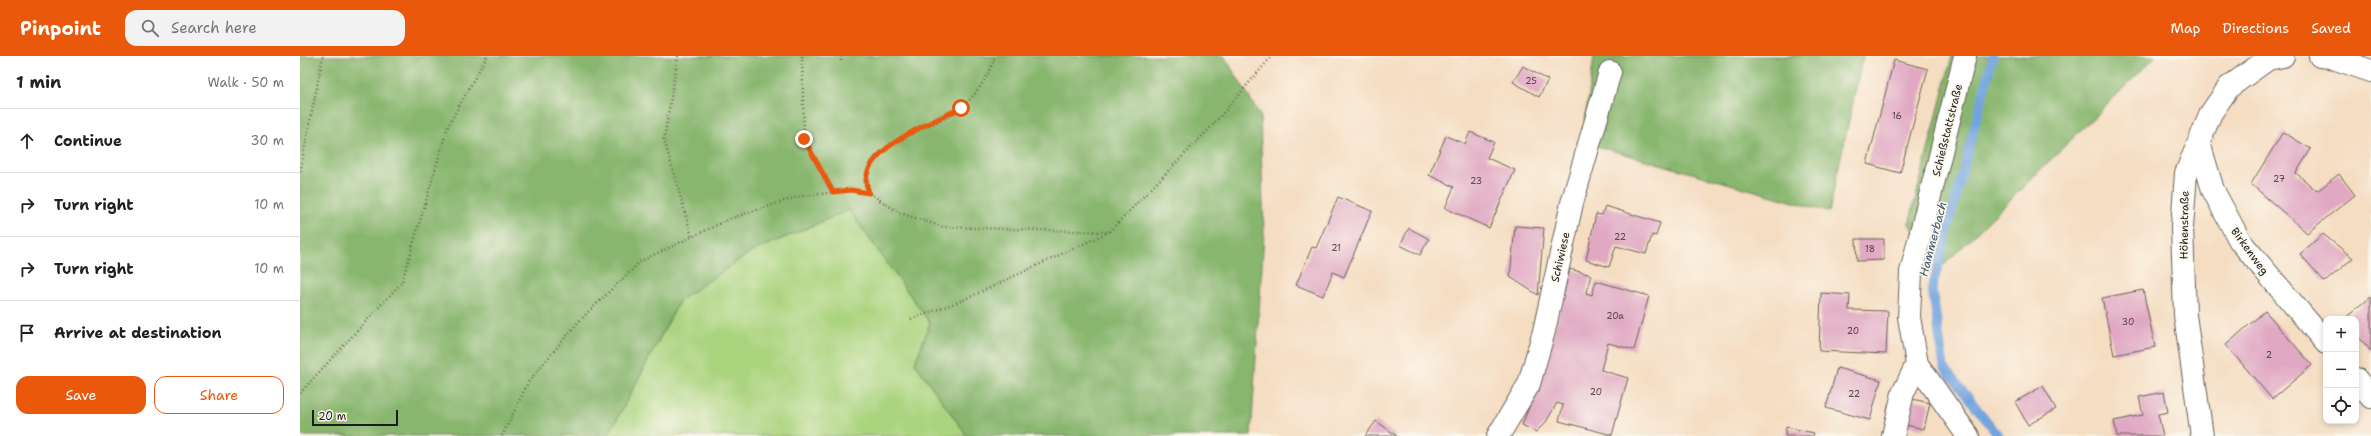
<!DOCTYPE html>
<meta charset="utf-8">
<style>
body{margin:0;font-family:"Shantell Sans",sans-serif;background:#f2f2f2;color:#202124}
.controls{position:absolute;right:12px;bottom:12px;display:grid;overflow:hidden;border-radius:8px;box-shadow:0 2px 6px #0003}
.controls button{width:36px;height:36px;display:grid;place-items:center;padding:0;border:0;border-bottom:1px solid #e0e0e0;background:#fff;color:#202124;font:20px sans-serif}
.scale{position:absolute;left:12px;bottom:10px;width:86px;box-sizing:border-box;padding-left:4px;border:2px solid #1c1c1c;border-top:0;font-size:11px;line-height:14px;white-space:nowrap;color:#1c1c1c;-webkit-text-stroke:3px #fbf7ec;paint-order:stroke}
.stop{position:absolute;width:12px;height:12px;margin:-9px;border:3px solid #ea580c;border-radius:50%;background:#fff}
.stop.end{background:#ea580c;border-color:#fff;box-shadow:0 1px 4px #0008}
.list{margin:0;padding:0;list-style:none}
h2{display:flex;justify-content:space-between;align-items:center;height:52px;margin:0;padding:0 16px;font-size:17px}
h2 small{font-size:13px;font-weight:400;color:#757577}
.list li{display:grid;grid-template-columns:26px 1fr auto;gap:12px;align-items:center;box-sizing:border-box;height:64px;padding:0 16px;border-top:1px solid #e0e0e0}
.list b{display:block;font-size:15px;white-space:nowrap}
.list em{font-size:13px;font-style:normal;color:#757577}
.actions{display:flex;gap:8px;padding:12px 16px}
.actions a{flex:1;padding:9px 0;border:1px solid #ea580c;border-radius:12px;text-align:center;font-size:14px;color:#ea580c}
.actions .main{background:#ea580c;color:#fff}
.icon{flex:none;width:22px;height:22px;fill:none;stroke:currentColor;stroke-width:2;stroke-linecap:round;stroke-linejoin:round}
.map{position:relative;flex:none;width:2071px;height:380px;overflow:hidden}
header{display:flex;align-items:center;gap:24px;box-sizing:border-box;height:56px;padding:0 20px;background:#ea580c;color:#fff}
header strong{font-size:19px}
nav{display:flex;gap:22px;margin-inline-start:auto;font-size:14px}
.search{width:280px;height:36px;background:#f2f2f2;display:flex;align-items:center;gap:10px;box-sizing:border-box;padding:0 14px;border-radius:12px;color:#757577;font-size:15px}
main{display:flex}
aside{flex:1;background:#fff}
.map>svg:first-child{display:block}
</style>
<header>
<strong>Pinpoint</strong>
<div class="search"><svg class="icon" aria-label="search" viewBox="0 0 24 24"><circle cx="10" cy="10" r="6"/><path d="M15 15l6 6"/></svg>Search here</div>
<nav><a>Map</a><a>Directions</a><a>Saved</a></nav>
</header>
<main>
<aside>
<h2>1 min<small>Walk · 50 m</small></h2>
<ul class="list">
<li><svg class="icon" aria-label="ahead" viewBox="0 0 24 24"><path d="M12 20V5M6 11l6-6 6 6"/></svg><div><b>Continue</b></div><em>30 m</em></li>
<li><svg class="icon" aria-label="right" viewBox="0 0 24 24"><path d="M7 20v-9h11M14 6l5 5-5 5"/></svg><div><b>Turn right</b></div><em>10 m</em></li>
<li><svg class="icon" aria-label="right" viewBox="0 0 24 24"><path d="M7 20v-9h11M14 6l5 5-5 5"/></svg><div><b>Turn right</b></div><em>10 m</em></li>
<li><svg class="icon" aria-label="arrive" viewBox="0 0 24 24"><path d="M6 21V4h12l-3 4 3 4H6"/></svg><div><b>Arrive at destination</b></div></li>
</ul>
<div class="actions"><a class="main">Save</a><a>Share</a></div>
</aside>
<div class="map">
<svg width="2071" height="380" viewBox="0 0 2071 380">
<rect width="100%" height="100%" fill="#fbf7ec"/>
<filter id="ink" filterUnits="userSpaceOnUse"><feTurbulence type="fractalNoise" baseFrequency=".025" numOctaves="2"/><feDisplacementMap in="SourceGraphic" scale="8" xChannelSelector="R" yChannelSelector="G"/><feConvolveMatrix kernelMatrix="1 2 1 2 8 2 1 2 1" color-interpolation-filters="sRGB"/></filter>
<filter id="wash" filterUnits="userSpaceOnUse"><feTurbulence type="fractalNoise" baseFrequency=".012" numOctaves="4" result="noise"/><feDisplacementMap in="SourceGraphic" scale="16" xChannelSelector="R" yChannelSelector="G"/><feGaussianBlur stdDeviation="0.9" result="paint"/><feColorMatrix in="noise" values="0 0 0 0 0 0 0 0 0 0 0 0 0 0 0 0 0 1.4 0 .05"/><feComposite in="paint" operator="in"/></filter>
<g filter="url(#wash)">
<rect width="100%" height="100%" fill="#f5ddc2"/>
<path fill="#abd47f" stroke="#64784e" d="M549,154L630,267L615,307L667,380H308L380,244L451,196Z"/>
<path fill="#88b66e" stroke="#526945" d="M0,0H924L960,59L964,177L951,380H667L615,307L630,267L549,154L451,196L380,244L308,380H0Z
M1294,0H1563L1529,156L1282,86Z
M1652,0H1856L1643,210L1609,168Z"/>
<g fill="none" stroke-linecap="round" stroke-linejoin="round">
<path stroke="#73a4de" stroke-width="9" d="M1693,0L1632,233L1644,311L1699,380"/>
</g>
<g id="blocks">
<path fill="#e0a8c3" d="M1594,4L1628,13L1600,117L1567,108Z
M1223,10L1248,24L1239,41L1213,26Z
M1170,76L1194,86L1187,102L1215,114L1189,172L1145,152L1154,131L1129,119L1146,80L1165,88Z
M1983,76L2011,93L1996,117L2017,135L2039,118L2055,139L2007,177L1951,128Z
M1038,141L1072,155L1044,221L1033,216L1023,240L996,229L1012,191L1016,192Z
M1305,150L1360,167L1356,180L1352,179L1346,198L1316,190L1309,211L1286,204L1296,158L1302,159Z
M1215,170L1244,172L1238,239L1210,221Z
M1109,172L1129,183L1120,199L1100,189Z
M2023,178L2053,202L2025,226L2000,198Z
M1556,183H1584V204L1557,205Z
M1270,213L1291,219L1286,237L1292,239L1296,225L1349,240L1334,294L1308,287L1301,314L1328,322L1312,379L1259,365L1263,349L1257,347L1246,366L1236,376L1222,369L1244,313Z
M1843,234L1855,291L1814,299L1802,242Z
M1521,237L1550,239L1549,254L1588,255L1586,298L1519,295Z
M2071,241V295L2056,278V263H2044Z
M1965,255L2012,309L1972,343L1926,289Z
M1537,312L1581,324L1570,364L1526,352Z
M1743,330L1756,353L1728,369L1715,346Z
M1864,336L1868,356L1858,358L1863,380H1817L1814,365L1843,359L1839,341Z
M1612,343L1630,347L1624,373L1606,369Z
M1076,365L1097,380H1065Z
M1486,371L1514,377L1513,380H1485Z"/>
</g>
</g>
<g filter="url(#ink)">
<use href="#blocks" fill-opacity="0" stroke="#686056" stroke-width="1"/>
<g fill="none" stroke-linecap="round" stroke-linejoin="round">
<defs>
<path id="minor" d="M2020,0L2030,1L2071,15
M1899,87L1913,134L1940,185L2026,287
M1617,308L1668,380
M2056,323L2071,341
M1198,380L1229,328L1244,275L1272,147L1310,16
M1593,380L1603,337L1617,308L1609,261L1611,216L1665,0
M1902,380L1885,259L1882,171L1886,117L1911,57L1929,31L1968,3L1983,0"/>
</defs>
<use href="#minor" stroke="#686056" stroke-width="24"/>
<path stroke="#686056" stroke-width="2.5" stroke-dasharray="1 3" stroke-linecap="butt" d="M378,0L364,83L392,181
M502,0L504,83L533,136
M541,0V7
M0,115L23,0
M569,137C557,82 632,77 662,51C678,37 689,20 695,0
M611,263L661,245L809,176
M0,337L102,226L148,70L187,0
M202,380L229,325L280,264L341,205L432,162L497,141L551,134L569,137L600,157L643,171L809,176L911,71L972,0"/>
<use href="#minor" stroke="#fff" stroke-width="22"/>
</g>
</g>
<g fill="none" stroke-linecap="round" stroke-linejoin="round" filter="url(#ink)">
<path stroke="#ea580c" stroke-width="5" d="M504,83L533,136L551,134L569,137C568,133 566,129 566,125C566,91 635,65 661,52"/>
</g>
<g text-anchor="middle" stroke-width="3.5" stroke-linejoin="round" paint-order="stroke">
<g font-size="9" fill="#4d3f46">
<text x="1231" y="28">25</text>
<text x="1597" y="63">16</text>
<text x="1979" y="126">27</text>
<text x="1176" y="128">23</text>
<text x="1320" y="184">22</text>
<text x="1036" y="195">21</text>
<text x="1570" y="196">18</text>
<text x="1315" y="263">20a</text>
<text x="1828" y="269">30</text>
<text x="1553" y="278">20</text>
<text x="1969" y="302">2</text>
<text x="1296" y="339">20</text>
<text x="1554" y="341">22</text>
</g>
<g font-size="11" fill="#1c1c1c" stroke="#fbf7ec">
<text transform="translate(1647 74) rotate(-76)" y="4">Schießstattstraße</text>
<text transform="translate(1884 169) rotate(-89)" y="4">Höhenstraße</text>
<text transform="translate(1950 195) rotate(54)" y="4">Birkenweg</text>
<text transform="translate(1260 201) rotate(-77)" y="4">Schiwiese</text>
</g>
<g font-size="12" font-style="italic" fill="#435973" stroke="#fbf7ec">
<text transform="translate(1633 183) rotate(-75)" y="4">Hammerbach</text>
</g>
</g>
</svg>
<div class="controls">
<button>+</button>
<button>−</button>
<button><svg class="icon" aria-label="locate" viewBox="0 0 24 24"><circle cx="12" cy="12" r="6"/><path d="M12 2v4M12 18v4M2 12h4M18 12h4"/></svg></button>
</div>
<div class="scale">20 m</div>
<div class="stop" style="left:661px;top:52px"></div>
<div class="stop end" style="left:504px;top:83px"></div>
</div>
</main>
